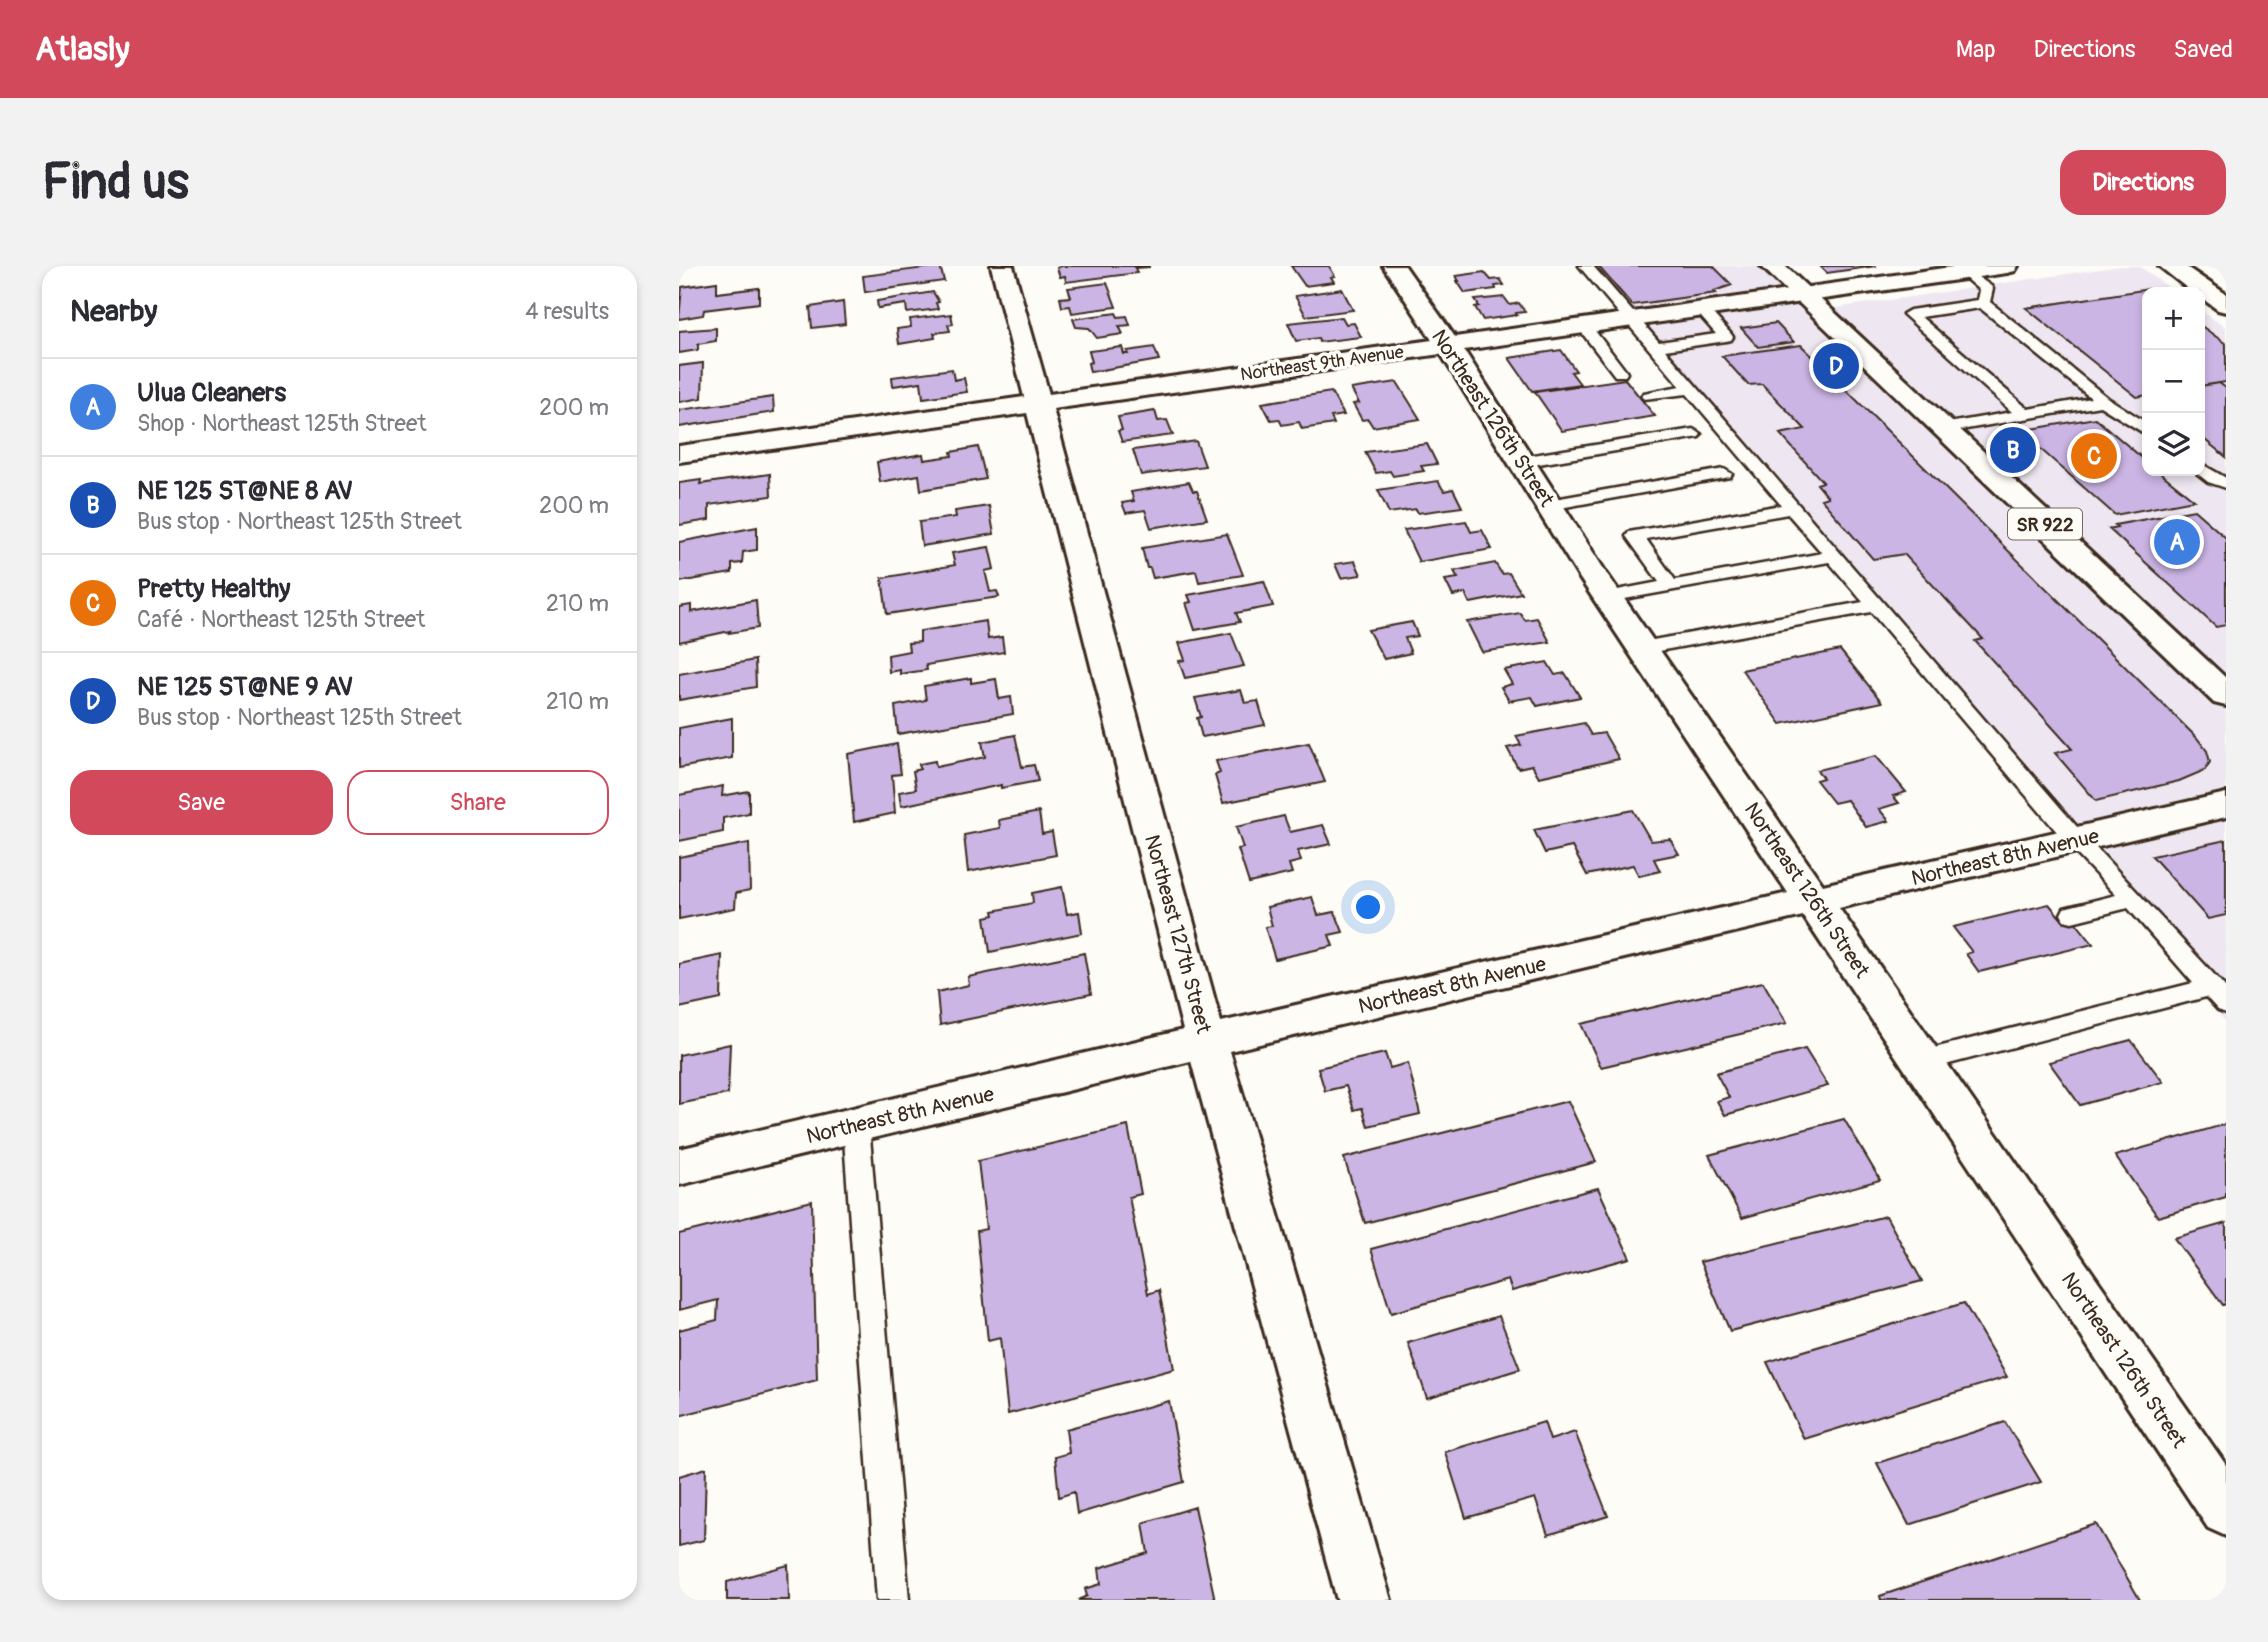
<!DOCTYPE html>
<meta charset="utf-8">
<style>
body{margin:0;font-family:Pangolin,sans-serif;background:#f2f2f3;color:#2b2b33}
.controls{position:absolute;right:21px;top:21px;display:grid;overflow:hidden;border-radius:14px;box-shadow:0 4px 10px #0003}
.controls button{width:63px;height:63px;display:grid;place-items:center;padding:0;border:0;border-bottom:2px solid #e1e1e2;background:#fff;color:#2b2b33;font:35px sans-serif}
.you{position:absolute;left:690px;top:642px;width:24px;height:24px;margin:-18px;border:5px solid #fff;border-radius:50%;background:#1a73e8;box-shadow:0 0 0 10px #1a73e833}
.badge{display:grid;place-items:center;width:46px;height:46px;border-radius:50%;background:#d1495b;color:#fff;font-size:23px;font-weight:700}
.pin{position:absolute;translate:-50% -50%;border:4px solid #fff;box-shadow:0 2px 7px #0006}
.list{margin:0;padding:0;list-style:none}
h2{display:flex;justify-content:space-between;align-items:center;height:91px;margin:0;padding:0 28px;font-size:30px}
h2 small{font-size:23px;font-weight:400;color:#7c7c81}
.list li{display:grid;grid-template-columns:46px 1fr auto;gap:21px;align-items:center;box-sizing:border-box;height:98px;padding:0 28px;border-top:2px solid #e1e1e2}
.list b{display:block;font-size:26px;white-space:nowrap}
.list p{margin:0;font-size:23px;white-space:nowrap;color:#7c7c81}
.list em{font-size:23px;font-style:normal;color:#7c7c81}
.actions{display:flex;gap:14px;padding:21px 28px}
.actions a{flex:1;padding:16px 0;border:2px solid #d1495b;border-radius:21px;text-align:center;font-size:24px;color:#d1495b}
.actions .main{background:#d1495b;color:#fff}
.icon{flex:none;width:38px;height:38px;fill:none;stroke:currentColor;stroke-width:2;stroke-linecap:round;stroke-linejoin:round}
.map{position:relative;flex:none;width:1547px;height:1334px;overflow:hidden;border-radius:21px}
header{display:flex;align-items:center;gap:42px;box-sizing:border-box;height:98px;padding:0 35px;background:#d1495b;color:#fff}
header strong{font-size:33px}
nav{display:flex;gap:38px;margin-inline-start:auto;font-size:24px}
.intro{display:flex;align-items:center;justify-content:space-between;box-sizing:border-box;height:168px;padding:0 42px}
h1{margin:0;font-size:49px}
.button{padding:18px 32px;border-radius:21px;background:#d1495b;color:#fff;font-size:24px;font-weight:700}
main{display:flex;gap:42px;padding:0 42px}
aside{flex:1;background:#fff;border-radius:21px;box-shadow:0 4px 10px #0003}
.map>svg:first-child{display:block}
</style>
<header>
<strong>Atlasly</strong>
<nav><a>Map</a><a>Directions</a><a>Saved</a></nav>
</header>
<div class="intro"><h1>Find us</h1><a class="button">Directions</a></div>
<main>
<aside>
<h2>Nearby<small>4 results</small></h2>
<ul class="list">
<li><span class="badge" style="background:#3f7fe0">A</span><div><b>Ulua Cleaners</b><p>Shop · Northeast 125th Street</p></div><em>200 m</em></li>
<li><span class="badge" style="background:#1a4fb4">B</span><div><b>NE 125 ST@NE 8 AV</b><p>Bus stop · Northeast 125th Street</p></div><em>200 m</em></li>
<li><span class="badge" style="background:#e8710a">C</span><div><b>Pretty Healthy</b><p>Café · Northeast 125th Street</p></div><em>210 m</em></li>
<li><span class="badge" style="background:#1a4fb4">D</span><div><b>NE 125 ST@NE 9 AV</b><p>Bus stop · Northeast 125th Street</p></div><em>210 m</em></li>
</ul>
<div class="actions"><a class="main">Save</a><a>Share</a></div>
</aside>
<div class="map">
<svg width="1547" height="1334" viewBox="0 0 1547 1334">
<rect width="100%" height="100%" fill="#fdfcf7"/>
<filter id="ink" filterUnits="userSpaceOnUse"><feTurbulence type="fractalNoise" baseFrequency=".0143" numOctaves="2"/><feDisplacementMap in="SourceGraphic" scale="14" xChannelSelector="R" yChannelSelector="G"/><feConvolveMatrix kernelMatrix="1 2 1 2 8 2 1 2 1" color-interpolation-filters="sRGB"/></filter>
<g filter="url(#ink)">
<path fill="#eee7f1" d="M899,0H1090L1136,45L1442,0H1460L1496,26H1468V205H1521V44L1547,62V756Z"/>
<path fill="#cbb5e4" stroke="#3b2a1e" stroke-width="2" d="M261,0L265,15L186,26L184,10Z
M382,0H470V1L456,2L458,7L387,16L386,10L381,11L378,2Z
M612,0H650L656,10L652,11L655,16L626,20Z
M919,0H1034L1053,19L1035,25L1037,27L953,39Z
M1141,0H1197L1148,7Z
M805,6L812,14L821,13L825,19L816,20L817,23L786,27L778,15H780L777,10Z
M38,16V27L80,22V37L25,44L24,49L0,53L3,21Z
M428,17L437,41L393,47L391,40L383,41L381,32L392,31L389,22Z
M663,23L674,44L627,50L616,30Z
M1470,23L1474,26H1468V129L1458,131L1347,42Z
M254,26L260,36L257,37L259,43L228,47L227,38L199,42L198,35Z
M825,31L831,39L840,37L846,46L837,47L838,49L804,54L796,41L800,40L796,34Z
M164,36L166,58L133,62L131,41Z
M437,47L439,51L448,50L451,59L440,60L444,68L418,72L410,62L397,61L394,53Z
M272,48L274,58L269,59L271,65L255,67L256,72L220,78L218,63L232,61L231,53Z
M663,51L667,58L675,57L682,71L640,76L639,72L617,75L609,57Z
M1097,57L1115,76L1079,81L1062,62Z
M1521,59L1547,78V116L1521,120Z
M37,62V75L19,78V84L0,87V65Z
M1122,79L1518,472L1528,485L1531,496L1526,504L1500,515L1417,535L1376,487L1393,483L1296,375L1304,373L1225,288L1194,293L1142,233L1149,231L1138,218L1144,216L1101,168L1126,163L1083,118L1069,119L1043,90Z
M443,81L445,88H449L448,85L475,81L480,94L411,106L409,97L413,96L410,85Z
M882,84L897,105L892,106L901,118L853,125L830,92Z
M24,97L23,132L0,136V100Z
M273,103L275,114L285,112L288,126L244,132L242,116L214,120L213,111Z
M946,113L976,150L883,165L856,126Z
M718,116L741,153L694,161L689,153L683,154L674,138L680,137L672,123Z
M1540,117L1547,122V191L1521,170V120Z
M652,126L665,149L652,151L655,158L623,163L620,156L603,159L600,153L592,154L583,137Z
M94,131L95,146L0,161V144Z
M476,145L479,155L488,154L494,169L443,176L439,165L443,164L439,151Z
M1416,152L1468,196V205H1479L1515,234L1436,249L1341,165Z
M517,175L526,200L462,209L454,184Z
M748,178L758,198L742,200L745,205L714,210L711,205L697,207L686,186Z
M299,181L307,213L242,224L240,209L201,216L198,196L244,188L245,194L273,190L272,186Z
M91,208L92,230L30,239V254L0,259V217L22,214L21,218Z
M759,215L765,225L774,223L783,241L739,247L737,243L710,247L699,224Z
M510,216L514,225H518L528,253L472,262L466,244L447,247L443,237L455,235L452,226Z
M310,240L315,268L243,280L240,256L277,251L276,245Z
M1515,244L1547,272V359L1537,361L1430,263L1438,261L1436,259Z
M787,255L792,266L803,264L813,283L740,296L725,264Z
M78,261V284L64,286L63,297L53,298V307L0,316V276Z
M548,268L564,309L520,316L517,305L474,312L471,302H468L463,282Z
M310,281L315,303L306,305L311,326L318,325L320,331L208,348L203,312L276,299L273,287Z
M676,295L682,309L662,312L656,298Z
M816,297L823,308L830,307L842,327L791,337L786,327L774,330L766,314L779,312L775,305Z
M585,315L594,340L557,347L561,356L516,364L507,337L512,336L509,329Z
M77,334L79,362L50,367L51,365L0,376V341L12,339V346Z
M841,347L846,354L858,352L871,376L803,386L788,356Z
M307,355L309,373L323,371L325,386L247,399L248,404L221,408V404L210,406L209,389L230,385L229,377L241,376V365Z
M733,356L739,370L726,372L732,387L705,393L689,364Z
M552,367L565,400L506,412L500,395L506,394L500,377Z
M1161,384L1203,436L1102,458L1063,404Z
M76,394L77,421L0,434V408Z
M868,396L876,409L886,407L901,431L858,440L853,431L830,435L822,421L833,418L825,404Z
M292,412V417L317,413L320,433L332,431L334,448L219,468L216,440L247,434L245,420Z
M562,424L566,437L579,435L586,459L523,471L518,452L522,451L516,432Z
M53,452V492L0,502V462Z
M905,457L912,469L925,467L940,493L860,511L853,499L839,502L828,482L842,479L837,470Z
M336,469L343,501L355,499L359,515L322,522V519L222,540L220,526L237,523L234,505L241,503L240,498L256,495L257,501L306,491L303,476Z
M630,477L646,516L544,537L536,509L541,507L537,495Z
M218,478L222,508L213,509L216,547L175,556L169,488Z
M1197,490L1227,526L1214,530L1220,537L1200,543L1210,555L1187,561L1168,534L1155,537L1137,514L1144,512L1138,504Z
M44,520L43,530L70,525V547L44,552V566L0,575V529Z
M954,544L972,575L991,573L1000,588L975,593L981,605L960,610L954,599L908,609L893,581L866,587L855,564Z
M360,546L363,568L373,566L377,589L289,606L285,569L321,562L320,554Z
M605,550L611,566L644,559L652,578L619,585L622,595L610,598L613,607L570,617L559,583L564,582L557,561Z
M1547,574V649L1529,653L1473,590Z
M70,577L71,624L57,627L56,642L0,653V591Z
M383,621L388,648L400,646L403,667L311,686L306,651L315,649L314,645L354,637L353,627Z
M633,631L639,649L656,646L664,666L650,669L654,680L596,693L586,661L593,660L588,641Z
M1370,638L1384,655L1394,653L1414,678L1300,706L1287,688L1293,686L1274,661Z
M405,687L412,728L261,759L258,726L290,719L289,711Z
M43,689L42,733L0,742V698Z
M1084,716L1108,757L922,801L902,758Z
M1452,774L1484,816L1401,839L1370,796Z
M51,778L49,828L0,838V789Z
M1126,783L1149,820L1046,849L1038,835L1050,831L1037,807Z
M706,787L711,802L729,797L741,848L689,860L683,842L675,844L667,820L646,825L639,802Z
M889,835L917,896L686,957L665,892Z
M1165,853L1201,914L1063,952L1030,889Z
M1547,858V931L1479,951L1436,890Z
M449,860L462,928L450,931L469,1028L480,1024L495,1103L329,1148L321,1072L309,1075L298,965L307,963L299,895Z
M919,922L951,992L833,1025L829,1014L712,1047L692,983Z
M133,935L138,1114L0,1150V1064L38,1054L39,1034L0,1044V968Z
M1207,950L1243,1015L1051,1065L1021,996Z
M1547,957V1038L1544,1039L1495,972Z
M1285,1037L1328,1111L1125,1173L1088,1096Z
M820,1050L841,1103L748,1132L729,1077Z
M490,1135L505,1216L398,1248L395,1226L380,1231L376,1191L390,1187L387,1163Z
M865,1156L871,1174L896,1166L929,1250L869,1269L856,1232L787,1252L766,1186Z
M1326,1156L1362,1216L1230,1259L1198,1197Z
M27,1202L25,1274L0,1280V1210Z
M516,1241L536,1334H399L408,1330L406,1323L422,1318L420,1302L469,1287L464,1257Z
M1417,1258L1461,1334H1202L1201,1330Z
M109,1299L110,1334H48V1316Z"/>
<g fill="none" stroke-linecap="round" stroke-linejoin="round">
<defs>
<path id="lane" d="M900,0H914L980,76L1037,68L1015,43L1022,39L1027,40L1052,68L1054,71L1052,74L1047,75L986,84L1405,569L1541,715L1547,722V747L1539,744L1527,731L1243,805L1234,802L1231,795L1234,788L1243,785L1514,717L1449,642L1393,656L1385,654L1382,648L1385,642L1437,629L1389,579L1192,346L963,388L956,386L954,382L956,378L963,376L1184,336L1150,296L929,336L923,335L920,331L923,327L980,316L947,270L950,266L1102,239L1008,128L965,133L962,130L965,127L1001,120ZM1109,248L1143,287L996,314L967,273Z
M1286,2L1312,20L1314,23L1311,36L1429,132L1468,157V169L1421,140L1264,167L1258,165L1256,162L1258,159L1333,146L1224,48L1231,44L1298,34L1300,24L1279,6ZM1301,42L1412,132L1349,143L1242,51Z
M905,56L910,57L946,104L948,107L946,110H936L900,63L898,60Z
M1014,163L1022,168L1020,171L842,201L834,196L842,191Z
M1521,197L1547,212V222L1529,216L1515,205H1521Z
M1045,203L1053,208L1051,211L870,244L862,239L870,234Z
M177,849L186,852L190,859L230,1334H198L164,859L168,852Z"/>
<path id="street" d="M312,0H334L370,128L753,74L704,0H726L776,71L1279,0H1339L1336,5L1328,7L785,84L928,308L1144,619L1547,527V551L1160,642L1547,1199V1270L1529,1262L1124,650L551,785L712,1334H658L512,795L0,919V883L504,764L348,147L0,196V180L345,131ZM762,88L898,308L1109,627L542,756L374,143Z
M1480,0H1506L1547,28V46L1539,44L1521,31V26H1513Z"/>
<path id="primary" d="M1082,0H1106L1547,412V440L1535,437Z"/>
</defs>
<use href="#lane" stroke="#3b2a1e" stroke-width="5"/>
<use href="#street" stroke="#3b2a1e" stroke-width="6"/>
<use href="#primary" stroke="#3b2a1e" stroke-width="6"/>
<use href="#lane" fill="#fdfcf7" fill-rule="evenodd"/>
<use href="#street" fill="#fdfcf7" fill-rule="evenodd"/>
<use href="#primary" fill="#fdfcf7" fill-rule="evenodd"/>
</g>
</g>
<g text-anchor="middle" stroke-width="7" stroke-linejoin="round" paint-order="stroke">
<g font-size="18" fill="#3b2a1e" stroke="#fdfcf7">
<text transform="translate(643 97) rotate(-8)" y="6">Northeast 9th Avenue</text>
</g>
<rect fill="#fdfcf7" stroke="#75695f" stroke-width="2" x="1329" y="242.5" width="74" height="31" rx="5"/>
<g font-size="19" font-weight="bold" fill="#3b2a1e">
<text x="1366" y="265">SR 922</text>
</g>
<g font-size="21" fill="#3b2a1e" stroke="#fdfcf7">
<text transform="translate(814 152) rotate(57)" y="7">Northeast 126th Street</text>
<text transform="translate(1326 591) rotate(-13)" y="7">Northeast 8th Avenue</text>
<text transform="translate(1128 624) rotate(56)" y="7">Northeast 126th Street</text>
<text transform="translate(499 668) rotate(75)" y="7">Northeast 127th Street</text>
<text transform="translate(773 719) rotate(-13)" y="7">Northeast 8th Avenue</text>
<text transform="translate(221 849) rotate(-13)" y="7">Northeast 8th Avenue</text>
<text transform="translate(1445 1094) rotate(56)" y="7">Northeast 126th Street</text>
</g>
</g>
</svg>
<div class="controls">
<button>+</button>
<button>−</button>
<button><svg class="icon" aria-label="layers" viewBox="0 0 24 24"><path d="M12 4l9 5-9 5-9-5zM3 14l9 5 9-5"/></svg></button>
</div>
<div class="you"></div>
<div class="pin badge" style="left:1498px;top:276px;background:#3f7fe0">A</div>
<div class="pin badge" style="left:1334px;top:184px;background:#1a4fb4">B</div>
<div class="pin badge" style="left:1415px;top:190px;background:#e8710a">C</div>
<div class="pin badge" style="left:1157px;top:100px;background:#1a4fb4">D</div>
</div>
</main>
